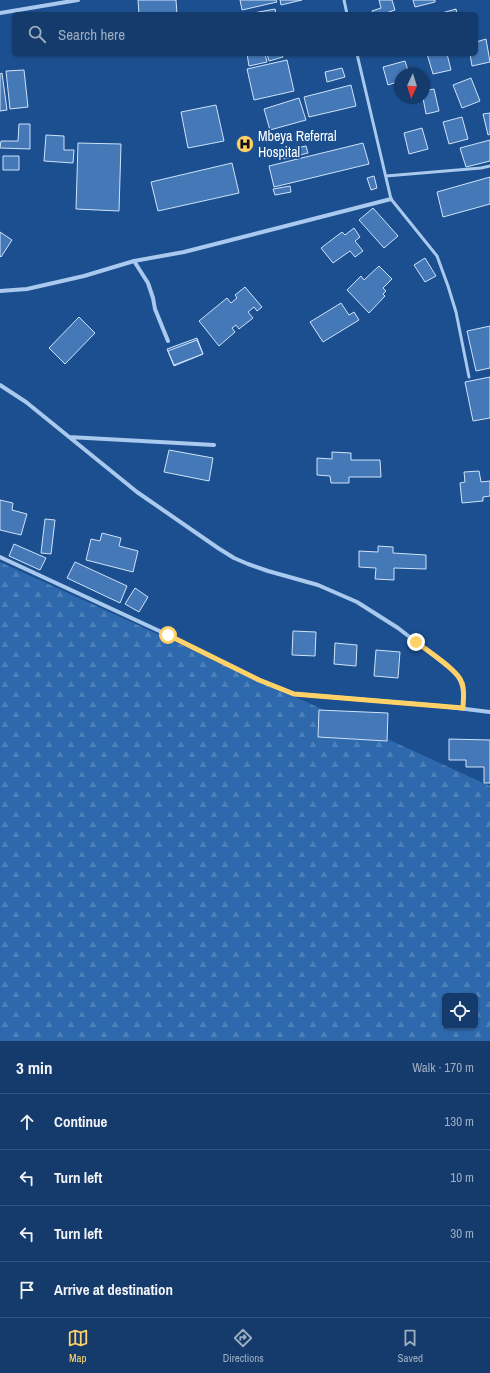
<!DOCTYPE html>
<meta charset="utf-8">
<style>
body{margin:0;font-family:"Archivo Narrow",sans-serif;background:#1d4271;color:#f1f3f6}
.controls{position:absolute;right:12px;bottom:12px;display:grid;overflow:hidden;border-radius:6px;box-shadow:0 1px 3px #0004}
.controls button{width:36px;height:36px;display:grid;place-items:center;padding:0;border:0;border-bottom:1px solid #33557e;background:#143b6b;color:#f1f3f6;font:20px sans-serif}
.compass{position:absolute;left:394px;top:68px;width:36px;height:36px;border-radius:50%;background:#143b6b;box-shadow:0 1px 3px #0004;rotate:184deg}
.stop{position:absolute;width:12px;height:12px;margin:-9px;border:3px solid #ffd166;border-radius:50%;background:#fff}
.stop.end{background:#ffd166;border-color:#fff;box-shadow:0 1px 4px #0008}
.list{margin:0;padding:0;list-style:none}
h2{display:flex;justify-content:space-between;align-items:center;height:52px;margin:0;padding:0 16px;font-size:17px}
h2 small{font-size:13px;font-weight:400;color:#9dadc1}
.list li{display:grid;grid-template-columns:26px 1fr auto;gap:12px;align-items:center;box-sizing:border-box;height:56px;padding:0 16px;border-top:1px solid #33557e}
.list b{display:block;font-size:15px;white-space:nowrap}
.list em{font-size:13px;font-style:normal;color:#9dadc1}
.icon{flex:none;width:22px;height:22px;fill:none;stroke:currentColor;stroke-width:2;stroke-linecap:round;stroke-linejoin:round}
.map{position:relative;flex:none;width:490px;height:1041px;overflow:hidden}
.search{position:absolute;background:#143b6b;box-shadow:0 1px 3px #0004;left:12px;right:12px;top:12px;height:44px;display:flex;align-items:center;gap:10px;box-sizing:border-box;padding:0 14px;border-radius:6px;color:#9dadc1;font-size:15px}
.sheet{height:276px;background:#143b6b}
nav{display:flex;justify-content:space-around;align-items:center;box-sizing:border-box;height:56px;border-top:1px solid #33557e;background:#143b6b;font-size:11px;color:#9dadc1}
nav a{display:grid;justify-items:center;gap:2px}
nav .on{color:#ffd166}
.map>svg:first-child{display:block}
</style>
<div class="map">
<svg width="490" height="1041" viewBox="0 0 490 1041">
<defs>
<pattern id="forest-firs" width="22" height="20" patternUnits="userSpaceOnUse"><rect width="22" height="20" fill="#2e69ad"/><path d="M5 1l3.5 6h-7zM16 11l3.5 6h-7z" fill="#4d80b9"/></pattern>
</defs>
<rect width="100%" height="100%" fill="#1b4f8f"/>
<path fill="url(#forest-firs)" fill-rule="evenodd" d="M0,562L490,786V1041H0ZM445,996H475V1026H445Z"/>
<path fill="#4478b7" stroke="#cfe3fa" d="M138,0H176L177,14H139Z
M240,0H276L277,2L242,10Z
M280,0H302L281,5Z
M379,0H392L395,10L383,14H373L372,11L381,8Z
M413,0H435V2L415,7Z
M275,9L276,14H248Z
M456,9L457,14H438Z
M486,39L490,62L472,66L470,54H476V42Z
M247,54H265L267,62L249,66Z
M267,54H282L283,57L269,61Z
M427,54H447L451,70L433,74Z
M287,60L294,91L254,100L247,69Z
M405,61L409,74H400V81L388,85L383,67Z
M342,68L345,77L327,82L325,72Z
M24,70L28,107L10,109L6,71Z
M2,73L7,110L0,111V74Z
M471,78L480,101L462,108L453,85Z
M351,85L356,106L309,117L304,97Z
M434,89L439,111L426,114L423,98H424V91Z
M299,98L306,120L270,130L264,109Z
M216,105L224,141L188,148L181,112Z
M490,113V134L488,135L483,114Z
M462,117L468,139L449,144L443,122Z
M19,124H30V149L0,148L1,141H18Z
M422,128L428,149L409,154L404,133Z
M46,135L64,136V150H74L73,163L44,161Z
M490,140V161L466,167L460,148Z
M78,143L121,144L119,211L76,209Z
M363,143L369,164L274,187L269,166Z
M306,146L308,153L284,159L282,151Z
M3,156H19V170H3Z
M232,163L239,193L158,211L151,182Z
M374,176L377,188L371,190L367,178Z
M490,177V204L443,217L437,192Z
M290,186L291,192L275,195L273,189Z
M373,208L398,236L384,248L359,220Z
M354,228L360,237L355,241L363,251L355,257L350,251L333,263L321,248L342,232L345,235Z
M0,232L12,240L1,257L0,256Z
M425,258L436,276L425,282L414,265Z
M379,266L392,279L383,288L386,291L383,294L385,296L369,313L347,290L361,276L364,280Z
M245,287L262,307L257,311L254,307L248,312L253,318L239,329L236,325L232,328L235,332L219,346L199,321L227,298L231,303L237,298L235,295Z
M341,303L349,315L354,312L359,320L323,342L310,322Z
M79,317L95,333L65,364L49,348Z
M490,326V368L476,371L467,331Z
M197,338L203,354L174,366L167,349Z
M197,340L203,354L174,365L168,351Z
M490,377V418L473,421L465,382Z
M169,450L213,458L209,481L164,472Z
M332,452L351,453V460H380L381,477H349V483H331L330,476L317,475V458L332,459Z
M479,471L481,482L490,481V496L483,497V501L462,503L460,483L465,482L464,472Z
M0,500L13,503L12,510L27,514L21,535L0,530Z
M45,519L55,520L51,554L41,553Z
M102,533L121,538L119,546L138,551L133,572L86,560L91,539L100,541Z
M14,544L46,558L40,570L9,556Z
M378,546L393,547V553L426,555V569L394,568V580L375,579L376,568L359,567V551L378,552Z
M75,562L127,586L120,603L67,578Z
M135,588L148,597L139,612L125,604Z
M293,631L316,632L315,656L292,655Z
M335,643L357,645L356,666L334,664Z
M376,650L400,652L398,678L374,676Z
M319,710L388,713L387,741L318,737Z
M449,739L490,740V783H484V767H466V760H449Z"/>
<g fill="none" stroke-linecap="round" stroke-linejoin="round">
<path stroke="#a9c9ee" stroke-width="3" d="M344,0L347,14
M357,54L391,199L437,256L448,286L456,312L469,377
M386,176L481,168L490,166"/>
<path stroke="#a9c9ee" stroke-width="4" d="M0,13L78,0
M134,261L148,283L153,298L155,309L168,341
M0,291L27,289L84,276L134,261L184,252L391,199
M0,385L26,402L137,492L218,548L234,558L248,564L268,571L318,585L357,602L398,628L455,672C465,686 463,692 463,708
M69,437L214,445
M0,557L168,635L259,680L294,694L441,706L490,712"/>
</g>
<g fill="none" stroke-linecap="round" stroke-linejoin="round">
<path stroke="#ffd166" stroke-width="5" d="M168,635L259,680L294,694L463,708C463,700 465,691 462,683C459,671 427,650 416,642"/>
</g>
<defs>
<symbol id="hospital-disc" viewBox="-11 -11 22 22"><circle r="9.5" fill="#ffd166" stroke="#1b4f8f"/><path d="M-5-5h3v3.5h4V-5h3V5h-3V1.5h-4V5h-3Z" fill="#111"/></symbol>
</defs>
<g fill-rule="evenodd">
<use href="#hospital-disc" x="235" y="134" width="20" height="20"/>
</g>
<g text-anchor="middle" stroke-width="3.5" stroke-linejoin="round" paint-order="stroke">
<g font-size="14" fill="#fff" stroke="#1b4f8f" text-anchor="start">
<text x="258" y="141">Mbeya Referral<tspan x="258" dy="16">Hospital</tspan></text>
</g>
</g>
</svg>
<div class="controls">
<button><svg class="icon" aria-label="locate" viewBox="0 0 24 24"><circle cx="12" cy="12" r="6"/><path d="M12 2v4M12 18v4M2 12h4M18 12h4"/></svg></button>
</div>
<svg class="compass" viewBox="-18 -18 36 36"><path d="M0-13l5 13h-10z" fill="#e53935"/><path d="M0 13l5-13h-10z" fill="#9dadc1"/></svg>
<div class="stop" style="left:168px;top:635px"></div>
<div class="stop end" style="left:416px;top:642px"></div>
<div class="search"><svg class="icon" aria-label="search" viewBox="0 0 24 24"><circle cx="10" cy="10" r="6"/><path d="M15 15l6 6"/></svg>Search here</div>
</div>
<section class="sheet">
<h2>3 min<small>Walk · 170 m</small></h2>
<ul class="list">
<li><svg class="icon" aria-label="ahead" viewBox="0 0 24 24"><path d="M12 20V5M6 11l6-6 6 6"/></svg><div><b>Continue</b></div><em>130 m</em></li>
<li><svg class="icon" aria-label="left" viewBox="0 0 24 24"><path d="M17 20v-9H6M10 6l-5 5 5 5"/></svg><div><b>Turn left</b></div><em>10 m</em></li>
<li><svg class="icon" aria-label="left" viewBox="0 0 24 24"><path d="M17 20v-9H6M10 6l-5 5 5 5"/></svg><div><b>Turn left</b></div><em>30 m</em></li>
<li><svg class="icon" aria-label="arrive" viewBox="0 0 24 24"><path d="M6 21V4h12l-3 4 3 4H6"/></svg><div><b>Arrive at destination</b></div></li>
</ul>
</section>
<nav>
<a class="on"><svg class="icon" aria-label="map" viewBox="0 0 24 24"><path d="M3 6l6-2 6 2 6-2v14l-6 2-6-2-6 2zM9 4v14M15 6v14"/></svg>Map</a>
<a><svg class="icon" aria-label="directions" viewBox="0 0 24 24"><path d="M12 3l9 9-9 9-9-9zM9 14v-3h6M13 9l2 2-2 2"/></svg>Directions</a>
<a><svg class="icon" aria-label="saved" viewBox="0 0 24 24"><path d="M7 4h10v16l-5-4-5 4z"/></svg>Saved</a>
</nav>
